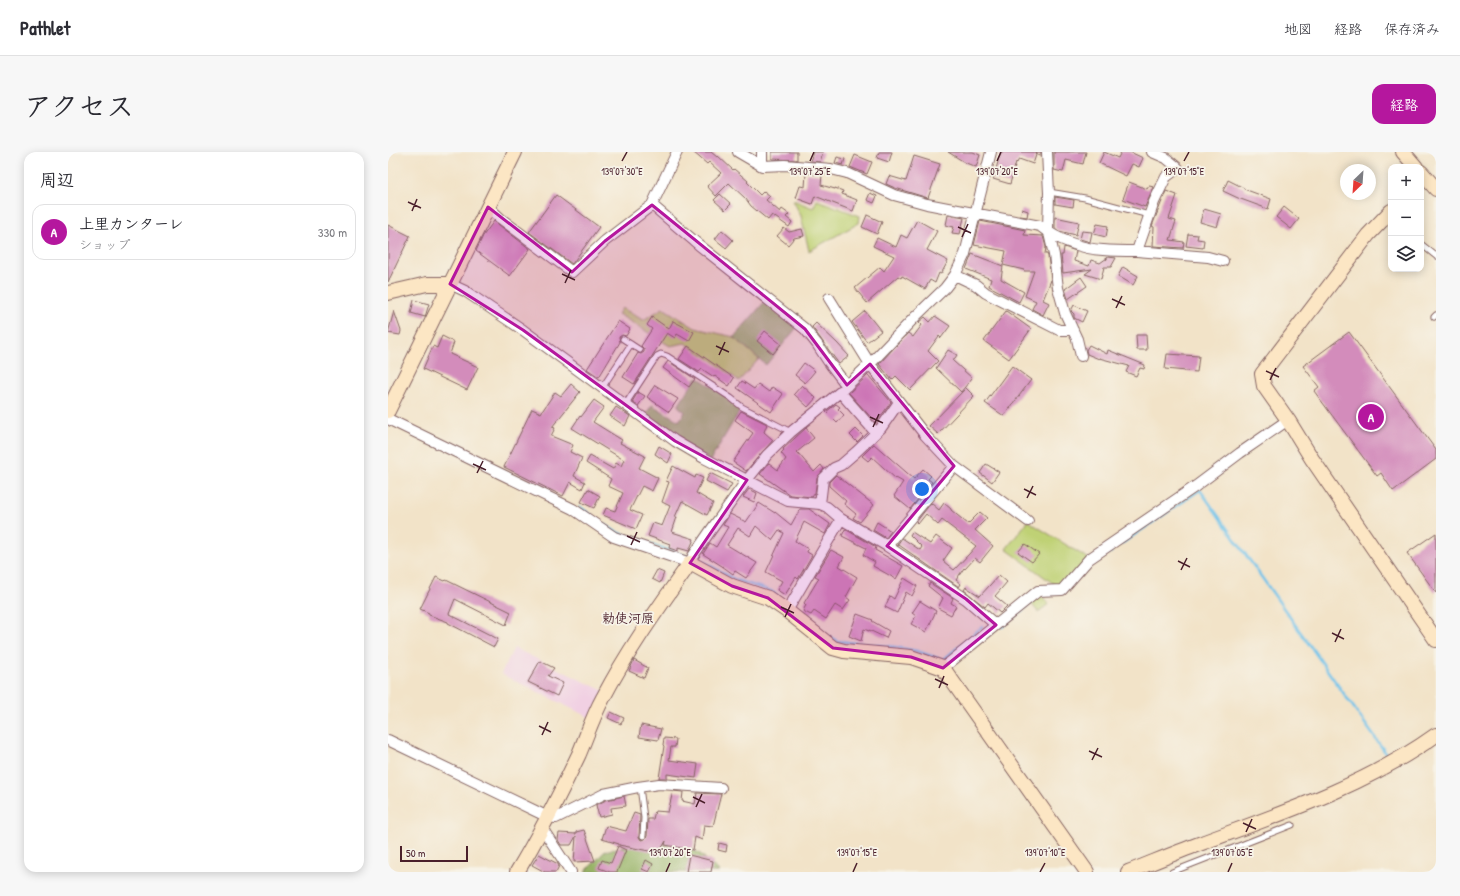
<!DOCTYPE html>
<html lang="ja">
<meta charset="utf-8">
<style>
body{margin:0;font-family:"Patrick Hand","Klee One",sans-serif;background:#f7f7f7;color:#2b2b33}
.controls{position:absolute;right:12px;top:12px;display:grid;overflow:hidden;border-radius:8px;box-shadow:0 2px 10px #0003}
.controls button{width:36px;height:36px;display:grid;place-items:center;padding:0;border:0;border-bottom:1px solid #e1e1e2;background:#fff;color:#2b2b33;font:20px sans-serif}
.compass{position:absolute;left:952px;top:12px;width:36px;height:36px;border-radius:50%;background:#fff;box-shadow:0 2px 10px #0003;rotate:205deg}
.scale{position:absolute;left:12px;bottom:10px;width:68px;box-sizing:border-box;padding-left:4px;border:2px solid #4a1f2b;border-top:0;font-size:11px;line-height:14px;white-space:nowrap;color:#4a1f2b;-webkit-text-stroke:3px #f7f3e8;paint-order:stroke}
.you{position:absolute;left:534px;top:337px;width:14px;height:14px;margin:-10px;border:3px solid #fff;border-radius:50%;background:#1a73e8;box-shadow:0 0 0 6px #1a73e833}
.badge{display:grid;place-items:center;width:26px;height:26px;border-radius:50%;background:#b5179e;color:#fff;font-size:13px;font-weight:700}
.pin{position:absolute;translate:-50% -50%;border:2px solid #fff;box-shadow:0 1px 4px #0006}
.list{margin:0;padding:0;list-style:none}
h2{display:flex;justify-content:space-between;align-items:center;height:52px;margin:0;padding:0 16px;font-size:17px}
h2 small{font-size:13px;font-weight:400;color:#7c7c81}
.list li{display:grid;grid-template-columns:26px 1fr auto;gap:12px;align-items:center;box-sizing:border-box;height:56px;margin:0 8px 8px;padding:0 8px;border:1px solid #e1e1e2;border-radius:12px}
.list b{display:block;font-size:15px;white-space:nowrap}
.list p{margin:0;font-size:13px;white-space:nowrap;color:#7c7c81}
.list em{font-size:13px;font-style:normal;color:#7c7c81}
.icon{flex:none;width:22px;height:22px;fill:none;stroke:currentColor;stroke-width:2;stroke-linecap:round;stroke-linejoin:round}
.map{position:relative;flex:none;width:1048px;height:720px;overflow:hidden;border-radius:12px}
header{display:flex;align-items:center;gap:24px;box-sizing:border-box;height:56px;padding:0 20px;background:#fff;border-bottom:1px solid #e1e1e2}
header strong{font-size:19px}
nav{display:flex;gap:22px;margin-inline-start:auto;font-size:14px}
.intro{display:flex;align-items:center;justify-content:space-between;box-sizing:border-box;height:96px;padding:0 24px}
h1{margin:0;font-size:28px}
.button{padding:10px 18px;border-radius:12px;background:#b5179e;color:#fff;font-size:14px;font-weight:700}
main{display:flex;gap:24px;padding:0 24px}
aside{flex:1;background:#fff;border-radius:12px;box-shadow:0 2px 10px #0003}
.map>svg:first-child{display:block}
</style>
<header>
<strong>Pathlet</strong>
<nav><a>地図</a><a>経路</a><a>保存済み</a></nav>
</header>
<div class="intro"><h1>アクセス</h1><a class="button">経路</a></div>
<main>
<aside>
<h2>周辺<small></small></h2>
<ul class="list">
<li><span class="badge">A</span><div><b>上里カンターレ</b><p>ショップ</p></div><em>330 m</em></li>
</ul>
</aside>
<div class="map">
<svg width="1048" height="720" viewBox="0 0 1048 720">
<rect width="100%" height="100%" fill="#f7f3e8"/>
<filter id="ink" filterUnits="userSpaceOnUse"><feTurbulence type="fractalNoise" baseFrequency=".025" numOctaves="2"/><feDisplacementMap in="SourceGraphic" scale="8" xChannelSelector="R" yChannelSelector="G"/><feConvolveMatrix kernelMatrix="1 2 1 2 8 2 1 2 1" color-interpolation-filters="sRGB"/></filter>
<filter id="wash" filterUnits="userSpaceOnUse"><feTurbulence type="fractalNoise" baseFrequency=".012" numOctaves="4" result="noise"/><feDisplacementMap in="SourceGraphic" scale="16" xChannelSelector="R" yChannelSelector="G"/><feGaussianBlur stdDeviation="0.9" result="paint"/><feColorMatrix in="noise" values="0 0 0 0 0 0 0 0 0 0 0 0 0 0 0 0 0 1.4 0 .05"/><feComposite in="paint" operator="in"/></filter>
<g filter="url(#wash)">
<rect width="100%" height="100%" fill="#f2e3c8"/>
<path fill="#f1d0e3" d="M126,496L218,540L205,567L113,522Z"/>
<path fill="#bfd174" stroke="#847850" d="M405,48L425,56L429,48L472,64L471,71L421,99L413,64Z
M234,156L255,168L275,156L307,176L346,185L371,207L351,229L325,209L297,191L282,194L230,162Z
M640,369L701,407L674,438L618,397Z
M652,442L661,452L650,460L642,450Z"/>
<path fill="#97b366" stroke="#706948" d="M379,147L411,173L378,213L346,185Z
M309,225L354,255L322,309L255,266L264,253L291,269L297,260L290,254Z
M261,688L310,700L332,720H197L217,699Z"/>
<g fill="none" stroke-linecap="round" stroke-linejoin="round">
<path stroke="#6ec3eb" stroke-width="2.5" d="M192,355L203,363
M216,372L228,380L298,404
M733,392L812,338L1002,607
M716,402L723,400
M312,408L348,428L383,439L389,444
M614,475L644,450
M442,485L449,489L507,495L529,499L555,508L594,475"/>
</g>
<g id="blocks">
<path fill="#d38cbb" d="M305,0H323L329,5L330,4L345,18L346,17L360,29L359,30L372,43L376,39L382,44L378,48L392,60L394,57L401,62L398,65L404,70L401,75L384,63L380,68L363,54L358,47L341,31L328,44L319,34L333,21L321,10L319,12Z
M384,0H409V8L384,7Z
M425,0H435L432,10L422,9Z
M491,0H504L501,10L489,6Z
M560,0H585L592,3L588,15L578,11Z
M613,0H653V4L649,3V0L645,12L631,7L629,11L628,10L622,32L605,27Z
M666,0H698L695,12L678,8L675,20L666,18Z
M716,0L730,6L733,0H742L755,6L751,15L744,12L738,24L711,11Z
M467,3L484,10L479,22L462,15Z
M526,4L552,12L540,46L507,36L498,32L501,24L518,29Z
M449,5L457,7L455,13L447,11Z
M418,21L434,23L433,33L447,37V36L455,39L454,42L469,48L465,59L427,44L424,52L408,46L412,34L417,35Z
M840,28L856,36V37L883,47L880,57L850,46L835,39Z
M741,30L759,37L761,34L766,35L757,55L735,47Z
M778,39L789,43L781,67L788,69L782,88L796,90L795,96L765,94L766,75L764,74Z
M482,41L489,44L486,51L479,48Z
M332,42L343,52L337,58L326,48Z
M168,43L211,75L184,112L141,80Z
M667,45L686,48L685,55L667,52Z
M896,55L911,67L903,77L888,65Z
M634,57L640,59L639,65L632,64Z
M816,57L833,62L829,75L812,70Z
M479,63L494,70L489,82L474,75Z
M560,63L576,66L572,82L564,81L566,75L558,73Z
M667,65L691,70L688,83L671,79L667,76Z
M529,68L549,79L539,98L560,109L553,122L551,121L547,131L542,128L537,137L514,124L513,126L510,124L479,151L467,136L492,115L496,119L506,104L485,94L489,86L508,95L513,83L519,86Z
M106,69L142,97L122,124L88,99L95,84Z
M592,69L637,78L636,83L655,84L658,95L657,102H659L660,104L663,128L655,148L661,151L655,163L644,157L648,149L637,144L646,119H636V118L615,113L618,99L586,93Z
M709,72L720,74L718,85L706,82Z
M0,73L22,84L0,130Z
M396,76L401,80L414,77L416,84L406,86L400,93L389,84Z
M334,78L345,88L338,96L327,87Z
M694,79L704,80L702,90L692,87Z
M800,82L810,83L809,87L816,88L815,96L798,94Z
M676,95L688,99L686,109L701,114L703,108L712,111L719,106L718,108L720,105L728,106L723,115H716L713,127L697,122L704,117L675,121L673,103H675Z
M584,102L615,114L613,127L636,140L631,150L601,134L603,127L578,117Z
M735,115L750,124L745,133L730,124Z
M693,125L699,134L680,147L677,137Z
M26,148L41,152L37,165L23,161Z
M686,153L699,159L694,170L686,166V162L683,159Z
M6,159L13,179L12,183L0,181Z
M477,159L493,179L479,190L464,170Z
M618,159L643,177L621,207L596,189Z
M547,164L562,174L553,186L551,184L540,199L550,209L522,238L508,224L504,228L491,212L520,181L525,185L534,173L531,170L537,165L542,170Z
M264,165L281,177L285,169L306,180L301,189L289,182L287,186L279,181L246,232L235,225L250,201L253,202L256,200V197L253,194L264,177L259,173Z
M230,169L242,177L238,184L234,183L231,185L232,190L211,225L199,217Z
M428,171L449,191L461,204L451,212L424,175Z
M377,179L393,192L385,202L369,189Z
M961,180L1048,298V307L1005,339L993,321L989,324L926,239L931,235L915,214Z
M748,183H758L759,198H749Z
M54,184L66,190L62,202L90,215L79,238L35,217L45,194L49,196Z
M701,193L719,202L720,198L757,213L756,217L752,216L748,224L738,220L741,214L711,206V207L699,202L698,198Z
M300,194L346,226L341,234L327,224L326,225L314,217L311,220L291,207Z
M560,198L569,203L565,209L584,226L573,240L548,216Z
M779,202L811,204L809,220L777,217Z
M280,209L307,227L301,235L275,216Z
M416,211L427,219L417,231L407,223Z
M624,214L643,228L616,264L597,251Z
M480,223L503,250L488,271L461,241Z
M354,229L366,237L370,232L381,240L384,235L395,242L383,260L349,236Z
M183,232L192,240L164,275L167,276L163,284L185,293L182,300L194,306L186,324L197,330L194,337L182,330L175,344L116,315L144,257L153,261L167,240L173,244Z
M267,233L290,247L281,260L259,245Z
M414,233L428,246L420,255L406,242Z
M578,236L586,244L550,282L541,274Z
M250,240L257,244L250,254L244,250Z
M206,248L216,255L205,270L234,288L232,291L257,304L251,316L270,326L264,339L254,334L242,358L254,363L248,377L215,363L218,356L227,359L235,341L220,334L223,327L198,311L202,304L225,317L228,311L233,314L236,308L184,276L192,264L193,265Z
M448,252L452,255L450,257L456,263L449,271L438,260Z
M228,255L242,264L237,274L222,264Z
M353,259L379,272L376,280L385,288L358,319L345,310L365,281L347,268Z
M418,276L426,286L409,300L410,301L426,320L433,313L436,317L429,326L427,341L424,345L402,343L372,322L381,311L390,318L398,307L393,301L396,298L395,297Z
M468,277L475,284L469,290L462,283Z
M486,292L526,327L535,317L543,324L540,327L544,330L522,357L506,344L515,330L508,326V327L484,305L480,309L474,304Z
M271,294L284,302L280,311L267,302Z
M598,312L611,320L604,330L592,321Z
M285,314L307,326L308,323L315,326L308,341L325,351L319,363L294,349L287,365H289L284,380L306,387L301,399L290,396V399L281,396L282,392L260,384L265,371L274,374L282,354L274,350L281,330L278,329Z
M322,321L344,332L339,340L318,329Z
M448,323L486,353L472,370L465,366L468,362L456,352L458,349L441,334V330Z
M200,337L212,344L206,356L193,350Z
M361,337L369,341L366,350L355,345Z
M371,351L387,361V360L403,373L412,357H421L442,372L437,382L416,370L407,389L420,397L419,400L424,403L410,427L408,425L397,443L389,438L394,429L378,420L396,381L391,378L384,388L368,374L362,384L350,376L339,393L369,411L358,426L347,419L345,422L334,414L315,402L322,391L328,395L340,375L335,373L342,362L358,370Z
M543,351L551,358L556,351L563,357V358L580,372L592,360L599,366L587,378L605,394L592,410L587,406L577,417L576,416L568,428L573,432L571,435L511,393V394L509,393L514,386L532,398L534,395L522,383L524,380L542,392L548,384L564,396L555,409L566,418L581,402L588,394L554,368L550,373L538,362L530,372L528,370Z
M489,370L503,379L498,386L485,378Z
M457,377L488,395L487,398L515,414L508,427L485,414L487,410L475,403L478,396L454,384Z
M1048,381V441L1019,401Z
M637,392L651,402L644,410L630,400Z
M443,398L456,405L451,414L469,425L458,445L462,448L455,458L447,453L438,467L426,459L423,463L415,459L418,453L416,451L431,426L427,424Z
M269,418L276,421L272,431L264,427Z
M611,423L619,430L607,444L619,454L612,461L600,451L597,455L576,438L578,435L592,444Z
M48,425L57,429L58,428L123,460L118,473L67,447L61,462L110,487L106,495L60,471V470L41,463V461L32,457Z
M516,426L529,434L524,444L518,440L509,461L497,455L502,444L506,447Z
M542,431L565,446L563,451L568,454L563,463L550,456L555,446L540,434Z
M532,449L548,459L538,480L523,472L528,464L524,461Z
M469,462L485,468L484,469L501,479L498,486L481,478V479L476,477L473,489L461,484Z
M246,508L260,516L256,526L241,519Z
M152,509L166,516L160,524L175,531L169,544L140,530Z
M223,560L236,566L233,572L220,566Z
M253,573L273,577L270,588L251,585Z
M276,586L288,587L287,595H283L281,608L310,612L308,626L279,622V626H271L276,594L275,593Z
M285,639L295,640L294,649L307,652L309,641L333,642L325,674L316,673L314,688L307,685L305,698L277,693L278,689L271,701L231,693V692L214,687L218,674L238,679L246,661L252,663L251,685L253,688L257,687L259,684L260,667H265L267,659L280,660Z
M236,644L238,654L223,656L224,662L211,665L208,653L218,648Z
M196,678L207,709L186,710L188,684L183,693H173L170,688L171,681L188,682V680Z
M331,691L339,693L338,700L330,698Z
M230,694L238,698L229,720H222L211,716L214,708L223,711Z
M151,702L170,712L171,714L168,720H157L144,713Z
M301,703L325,709L323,720H298Z
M258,708L265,712L261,720L254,717Z"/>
</g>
</g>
<g filter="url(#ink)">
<use href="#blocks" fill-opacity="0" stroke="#856462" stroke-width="1"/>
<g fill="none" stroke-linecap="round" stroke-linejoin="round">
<defs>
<path id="lane" d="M661,40L697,46L761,63
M1033,92L1048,104
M1046,165L1048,163
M235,187L252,198
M214,236L243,192
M237,253L269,204L273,202L279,204L343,246L354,255L403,280
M252,635L256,666L255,684
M784,720L904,673"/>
<path id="street" d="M350,0L374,14L397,13L443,17L459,21L506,43L539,52L652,74C668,87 694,97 715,98C726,99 738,99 749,99
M374,0V14
M659,0L661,41L660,77L666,103L670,136L677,161L689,187L693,204
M764,0L778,6L790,16L778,25L766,50L749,99L820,105L835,109
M264,53L311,93L417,177L429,192L440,209L459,234
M100,55L112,66L184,120L217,89L264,53L289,0
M567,123L588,133L598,141L671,178H685
M62,132L77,139L135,178L287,289L316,306L400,349L432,352L439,355L453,367L499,394L578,447L608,473
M441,146L482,212L537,283L566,314L640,369
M452,240L488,281
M0,267L185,357L226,385L302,411L305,404L323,378L359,328L379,303L403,280L452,240L482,212L528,164L557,136L567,123L577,102L603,0
M432,352L435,327L446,316L453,313L468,300L493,276L511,250
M499,394L566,314
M399,459L453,367
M555,516L650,439L674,438L701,407L808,334L852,301L900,268
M0,588L160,665L168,666L216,642L250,635L271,632L333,636
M154,676L183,720"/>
<path id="secondary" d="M1015,0L1028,15
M1033,20L1048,37
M1003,59L980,83L874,222L876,234L900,268L924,307L1048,488
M0,141L39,132H62
M0,259L127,0
M129,720C152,682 172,642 191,602C199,583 205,564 215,546C240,498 271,455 302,411L344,434L380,446L399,459L445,496L456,499L523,505L555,516L699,720
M740,720C763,711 787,701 811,692C892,662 977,634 1048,583"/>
</defs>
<use href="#lane" stroke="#856462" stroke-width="7"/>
<use href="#street" stroke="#856462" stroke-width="12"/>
<use href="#secondary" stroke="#856462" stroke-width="16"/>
<use href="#lane" stroke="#fff" stroke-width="5"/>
<use href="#street" stroke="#fff" stroke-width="10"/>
<use href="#secondary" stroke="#fce6c4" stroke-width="14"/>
</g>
</g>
<path fill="#b5179e" fill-opacity="0.2" stroke="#b5179e" stroke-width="3" stroke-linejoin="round" d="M264,53L417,177L459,233L482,212L566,314L499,394L578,447L608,473L555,516L523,505L445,496L380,446L344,434L302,411L359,328L287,289L135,178L62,132L100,55L184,120L217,89Z"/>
<path fill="none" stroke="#4a1f2b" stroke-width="1.5" d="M234,9L239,0M422,9L426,0M609,9L613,0M796,9L801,0M20,50L33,56M24,59L29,47M570,75L583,81M574,85L580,72M174,122L187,128M177,131L183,118M724,147L737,153M728,156L734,144M328,194L341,200M331,203L337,190M878,219L891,225M882,228L888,216M482,265L495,271M485,275L491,262M85,312L98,318M89,321L95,309M636,337L648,343M639,346L645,334M239,384L252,390M243,393L249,380M790,409L802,415M793,418L799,406M393,455L406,461M397,465L403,452M944,481L956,487M947,490L953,477M547,527L560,533M551,536L556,524M151,574L163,580M154,583L160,570M701,599L714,605M704,608L710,596M305,645L317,651M308,655L314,642M855,671L868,677M858,680L864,667M278,720L282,711M465,720L469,711M652,720L657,711M840,720L844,711"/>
<g text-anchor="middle" stroke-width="3.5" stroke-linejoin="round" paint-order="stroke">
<g font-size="13" font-weight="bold" fill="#4a1f2b" stroke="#f7f3e8">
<text x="240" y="471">勅使河原</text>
</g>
</g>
<g font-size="10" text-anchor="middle" fill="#4a1f2b" stroke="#f7f3e8" stroke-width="3.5" stroke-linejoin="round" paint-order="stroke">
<text x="234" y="23">139°07'30"E</text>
<text x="422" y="23">139°07'25"E</text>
<text x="609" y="23">139°07'20"E</text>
<text x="796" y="23">139°07'15"E</text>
<text x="282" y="704">139°07'20"E</text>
<text x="469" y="704">139°07'15"E</text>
<text x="657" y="704">139°07'10"E</text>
<text x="844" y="704">139°07'05"E</text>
</g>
</svg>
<div class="controls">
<button>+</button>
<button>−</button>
<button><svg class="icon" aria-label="layers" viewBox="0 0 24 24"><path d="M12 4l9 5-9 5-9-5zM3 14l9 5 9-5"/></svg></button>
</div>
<svg class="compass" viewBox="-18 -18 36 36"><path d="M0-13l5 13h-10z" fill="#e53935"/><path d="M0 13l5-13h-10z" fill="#7c7c81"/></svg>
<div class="scale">50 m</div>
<div class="you"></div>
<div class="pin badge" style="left:983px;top:265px">A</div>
</div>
</main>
